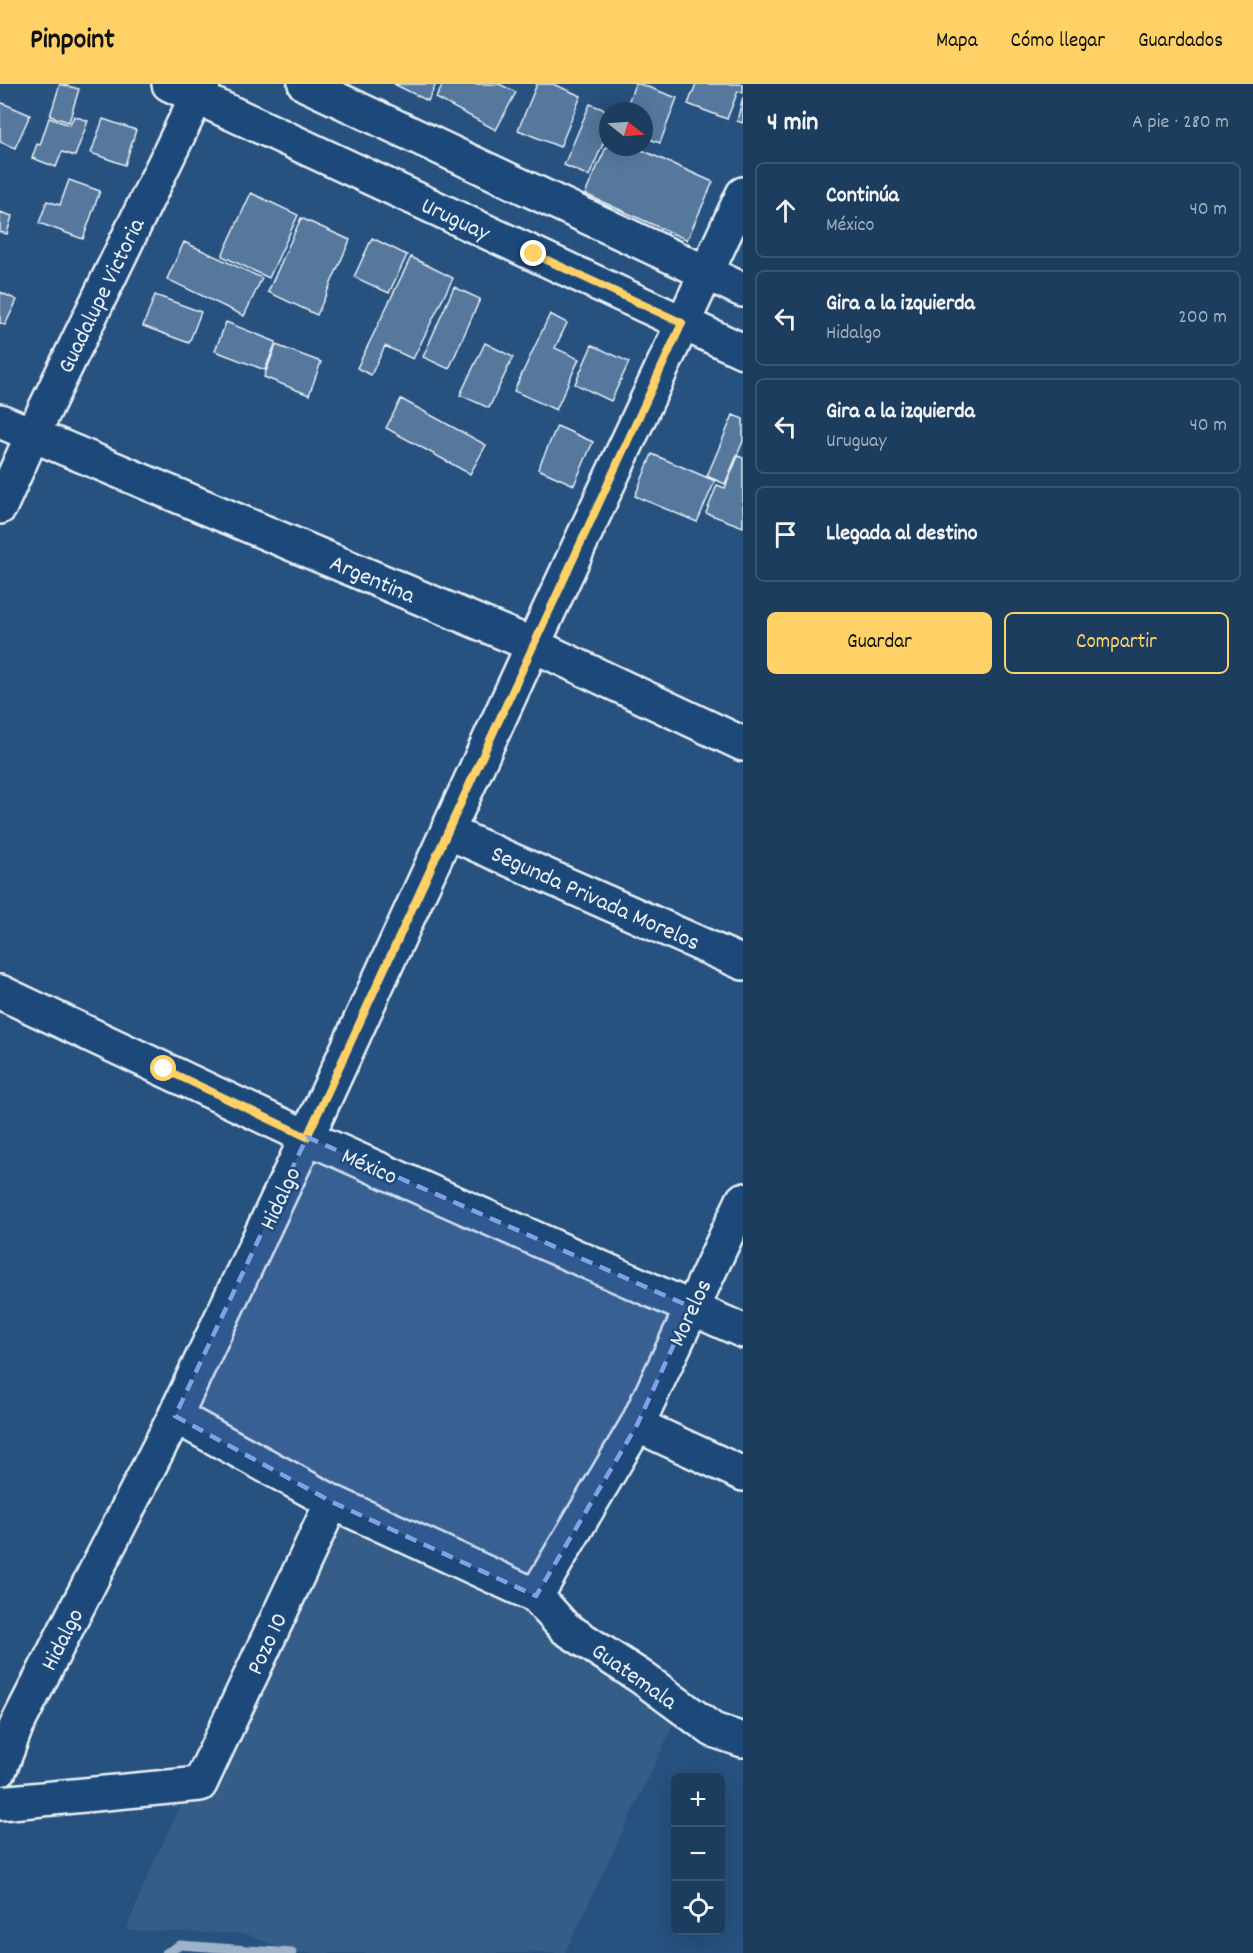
<!DOCTYPE html>
<html lang="es">
<meta charset="utf-8">
<style>
body{margin:0;font-family:Dekko,sans-serif;background:#2a4868;color:#f1f3f6}
.controls{position:absolute;right:18px;bottom:18px;display:grid;overflow:hidden;border-radius:9px;box-shadow:0 6px 24px #0002}
.controls button{width:54px;height:54px;display:grid;place-items:center;padding:0;border:0;border-bottom:2px solid #3b5674;background:#1d3d5f;color:#f1f3f6;font:30px sans-serif}
.compass{position:absolute;left:599px;top:18px;width:54px;height:54px;border-radius:50%;background:#1d3d5f;box-shadow:0 6px 24px #0002;rotate:107deg}
.stop{position:absolute;width:18px;height:18px;margin:-14px;border:4px solid #ffd166;border-radius:50%;background:#fff}
.stop.end{background:#ffd166;border-color:#fff;box-shadow:0 2px 6px #0008}
.list{margin:0;padding:0;list-style:none}
h2{display:flex;justify-content:space-between;align-items:center;height:78px;margin:0;padding:0 24px;font-size:26px}
h2 small{font-size:20px;font-weight:400;color:#a0aebd}
.list li{display:grid;grid-template-columns:39px 1fr auto;gap:18px;align-items:center;box-sizing:border-box;height:96px;margin:0 12px 12px;padding:0 12px;border:2px solid #3b5674;border-radius:9px}
.list b{display:block;font-size:22px;white-space:nowrap}
.list p{margin:0;font-size:20px;white-space:nowrap;color:#a0aebd}
.list em{font-size:20px;font-style:normal;color:#a0aebd}
.actions{display:flex;gap:12px;padding:18px 24px}
.actions a{flex:1;padding:14px 0;border:2px solid #ffd166;border-radius:9px;text-align:center;font-size:21px;color:#ffd166}
.actions .main{background:#ffd166;color:#111}
.icon{flex:none;width:33px;height:33px;fill:none;stroke:currentColor;stroke-width:2;stroke-linecap:round;stroke-linejoin:round}
.map{position:relative;flex:none;width:743px;height:1869px;overflow:hidden}
header{display:flex;align-items:center;gap:36px;box-sizing:border-box;height:84px;padding:0 30px;background:#ffd166;color:#111}
header strong{font-size:28px}
nav{display:flex;gap:33px;margin-inline-start:auto;font-size:21px}
main{display:flex}
aside{flex:1;background:#1d3d5f}
.map>svg:first-child{display:block}
</style>
<header>
<strong>Pinpoint</strong>
<nav><a>Mapa</a><a>Cómo llegar</a><a>Guardados</a></nav>
</header>
<main>
<div class="map">
<svg width="743" height="1869" viewBox="0 0 743 1869">
<rect width="100%" height="100%" fill="#27517f"/>
<filter id="ink" filterUnits="userSpaceOnUse"><feTurbulence type="fractalNoise" baseFrequency=".0167" numOctaves="2"/><feDisplacementMap in="SourceGraphic" scale="12" xChannelSelector="R" yChannelSelector="G"/><feConvolveMatrix kernelMatrix="1 2 1 2 8 2 1 2 1" color-interpolation-filters="sRGB"/></filter>
<g filter="url(#ink)">
<path fill="#355d88" d="M319,1427L690,1606L565,1869H291L247,1850L126,1846L150,1786Z"/>
<g fill="none" stroke-linecap="round" stroke-linejoin="round">
<path stroke="#9db3c9" stroke-width="9" d="M166,1869L180,1861L292,1869"/>
</g>
<path fill="#57789d" stroke="#e8f1f8" stroke-width="1.5" d="M60,0L79,5L69,38L50,32Z
M394,0H436L428,17Z
M443,0H499L516,8L496,46L436,14Z
M537,0H553L581,12L560,63L518,46Z
M635,0H640L677,14L660,59L644,53V27H625Z
M696,0H743V9L738,7L727,35L688,20Z
M743,13V39L737,37Z
M0,18L30,31L15,64L0,58Z
M590,20L608,27V48L589,92L564,81Z
M74,32L88,37L75,72L62,68L56,83L32,74L37,60L40,61L49,34L70,41Z
M103,35L136,46L125,81L91,69Z
M608,59V63H635L713,98L687,156L585,110Z
M69,96L100,107L83,155L39,139L47,117L60,121Z
M251,109L298,131L269,194L222,172Z
M0,128L12,132L7,150L0,148Z
M301,134L350,156L317,231L268,208Z
M372,154L407,171L389,209L354,193Z
M184,158L262,194L244,232L167,195Z
M411,173L453,194L413,275L385,262L371,291L357,284Z
M454,203L480,215L449,285L423,273Z
M0,208L17,216L5,241L0,239Z
M155,211L201,228L189,259L143,242Z
M550,230L567,239L555,264L579,275L556,326L514,307Z
M226,238L276,258L265,286L215,267Z
M485,259L513,273L489,324L460,311Z
M276,261L321,278L309,311L264,293Z
M592,261L629,278L611,317L575,300Z
M401,315L486,361L470,390L386,344Z
M733,331L743,335V357L725,400L707,392Z
M557,342L593,358L574,401L538,385Z
M652,370L715,397L697,438L635,412Z
M738,372L743,374V443L706,429L717,401L725,404Z"/>
<g fill="none" stroke-linecap="round" stroke-linejoin="round">
<defs>
<path id="street" d="M169,0L743,267
M305,0L743,206
M0,337L533,561L743,660
M0,423L32,352L203,0
M448,748L743,879
M0,908L307,1053L743,1247
M175,1332L332,1418L536,1512L565,1544L641,1593L713,1646L743,1656
M637,1341L743,1390
M536,1512L637,1341L743,1116
M0,1685L16,1643L175,1332L307,1053L533,561L743,110
M0,1719L200,1700L332,1418"/>
</defs>
<use href="#street" stroke="#e8f1f8" stroke-width="38"/>
<use href="#street" stroke="#1f4a7a" stroke-width="33"/>
</g>
</g>
<g fill="none" stroke-linecap="round" stroke-linejoin="round" filter="url(#ink)">
<path stroke="#ffd166" stroke-width="8" d="M164,985L307,1053L682,239L534,170"/>
</g>
<path fill="#82a0e8" fill-opacity="0.2" stroke="#82a0e8" stroke-width="4.5" stroke-dasharray="12 8" stroke-linejoin="round" d="M307,1053L691,1223L637,1341L536,1512L332,1418L175,1332Z"/>
<g text-anchor="middle" stroke-width="5" stroke-linejoin="round" paint-order="stroke">
<g font-size="24" fill="#e8f1f8" stroke="#1f4a7a">
<text transform="translate(456 134) rotate(25)" y="8">Uruguay</text>
<text transform="translate(100 211) rotate(-64)" y="8">Guadalupe Victoria</text>
<text transform="translate(373 494) rotate(23)" y="8">Argentina</text>
<text transform="translate(596 813) rotate(24)" y="8">Segunda Privada Morelos</text>
<text transform="translate(370 1081) rotate(24)" y="8">México</text>
<text transform="translate(279 1114) rotate(-65)" y="8">Hidalgo</text>
<text transform="translate(689 1228) rotate(-65)" y="8">Morelos</text>
<text transform="translate(61 1555) rotate(-63)" y="8">Hidalgo</text>
<text transform="translate(266 1559) rotate(-65)" y="8">Pozo 10</text>
<text transform="translate(635 1591) rotate(35)" y="8">Guatemala</text>
</g>
</g>
</svg>
<div class="controls">
<button>+</button>
<button>−</button>
<button><svg class="icon" aria-label="locate" viewBox="0 0 24 24"><circle cx="12" cy="12" r="6"/><path d="M12 2v4M12 18v4M2 12h4M18 12h4"/></svg></button>
</div>
<svg class="compass" viewBox="-18 -18 36 36"><path d="M0-13l5 13h-10z" fill="#e53935"/><path d="M0 13l5-13h-10z" fill="#a0aebd"/></svg>
<div class="stop" style="left:164px;top:985px"></div>
<div class="stop end" style="left:534px;top:170px"></div>
</div>
<aside>
<h2>4 min<small>A pie · 280 m</small></h2>
<ul class="list">
<li><svg class="icon" aria-label="ahead" viewBox="0 0 24 24"><path d="M12 20V5M6 11l6-6 6 6"/></svg><div><b>Continúa</b><p>México</p></div><em>40 m</em></li>
<li><svg class="icon" aria-label="left" viewBox="0 0 24 24"><path d="M17 20v-9H6M10 6l-5 5 5 5"/></svg><div><b>Gira a la izquierda</b><p>Hidalgo</p></div><em>200 m</em></li>
<li><svg class="icon" aria-label="left" viewBox="0 0 24 24"><path d="M17 20v-9H6M10 6l-5 5 5 5"/></svg><div><b>Gira a la izquierda</b><p>Uruguay</p></div><em>40 m</em></li>
<li><svg class="icon" aria-label="arrive" viewBox="0 0 24 24"><path d="M6 21V4h12l-3 4 3 4H6"/></svg><div><b>Llegada al destino</b></div></li>
</ul>
<div class="actions"><a class="main">Guardar</a><a>Compartir</a></div>
</aside>
</main>
